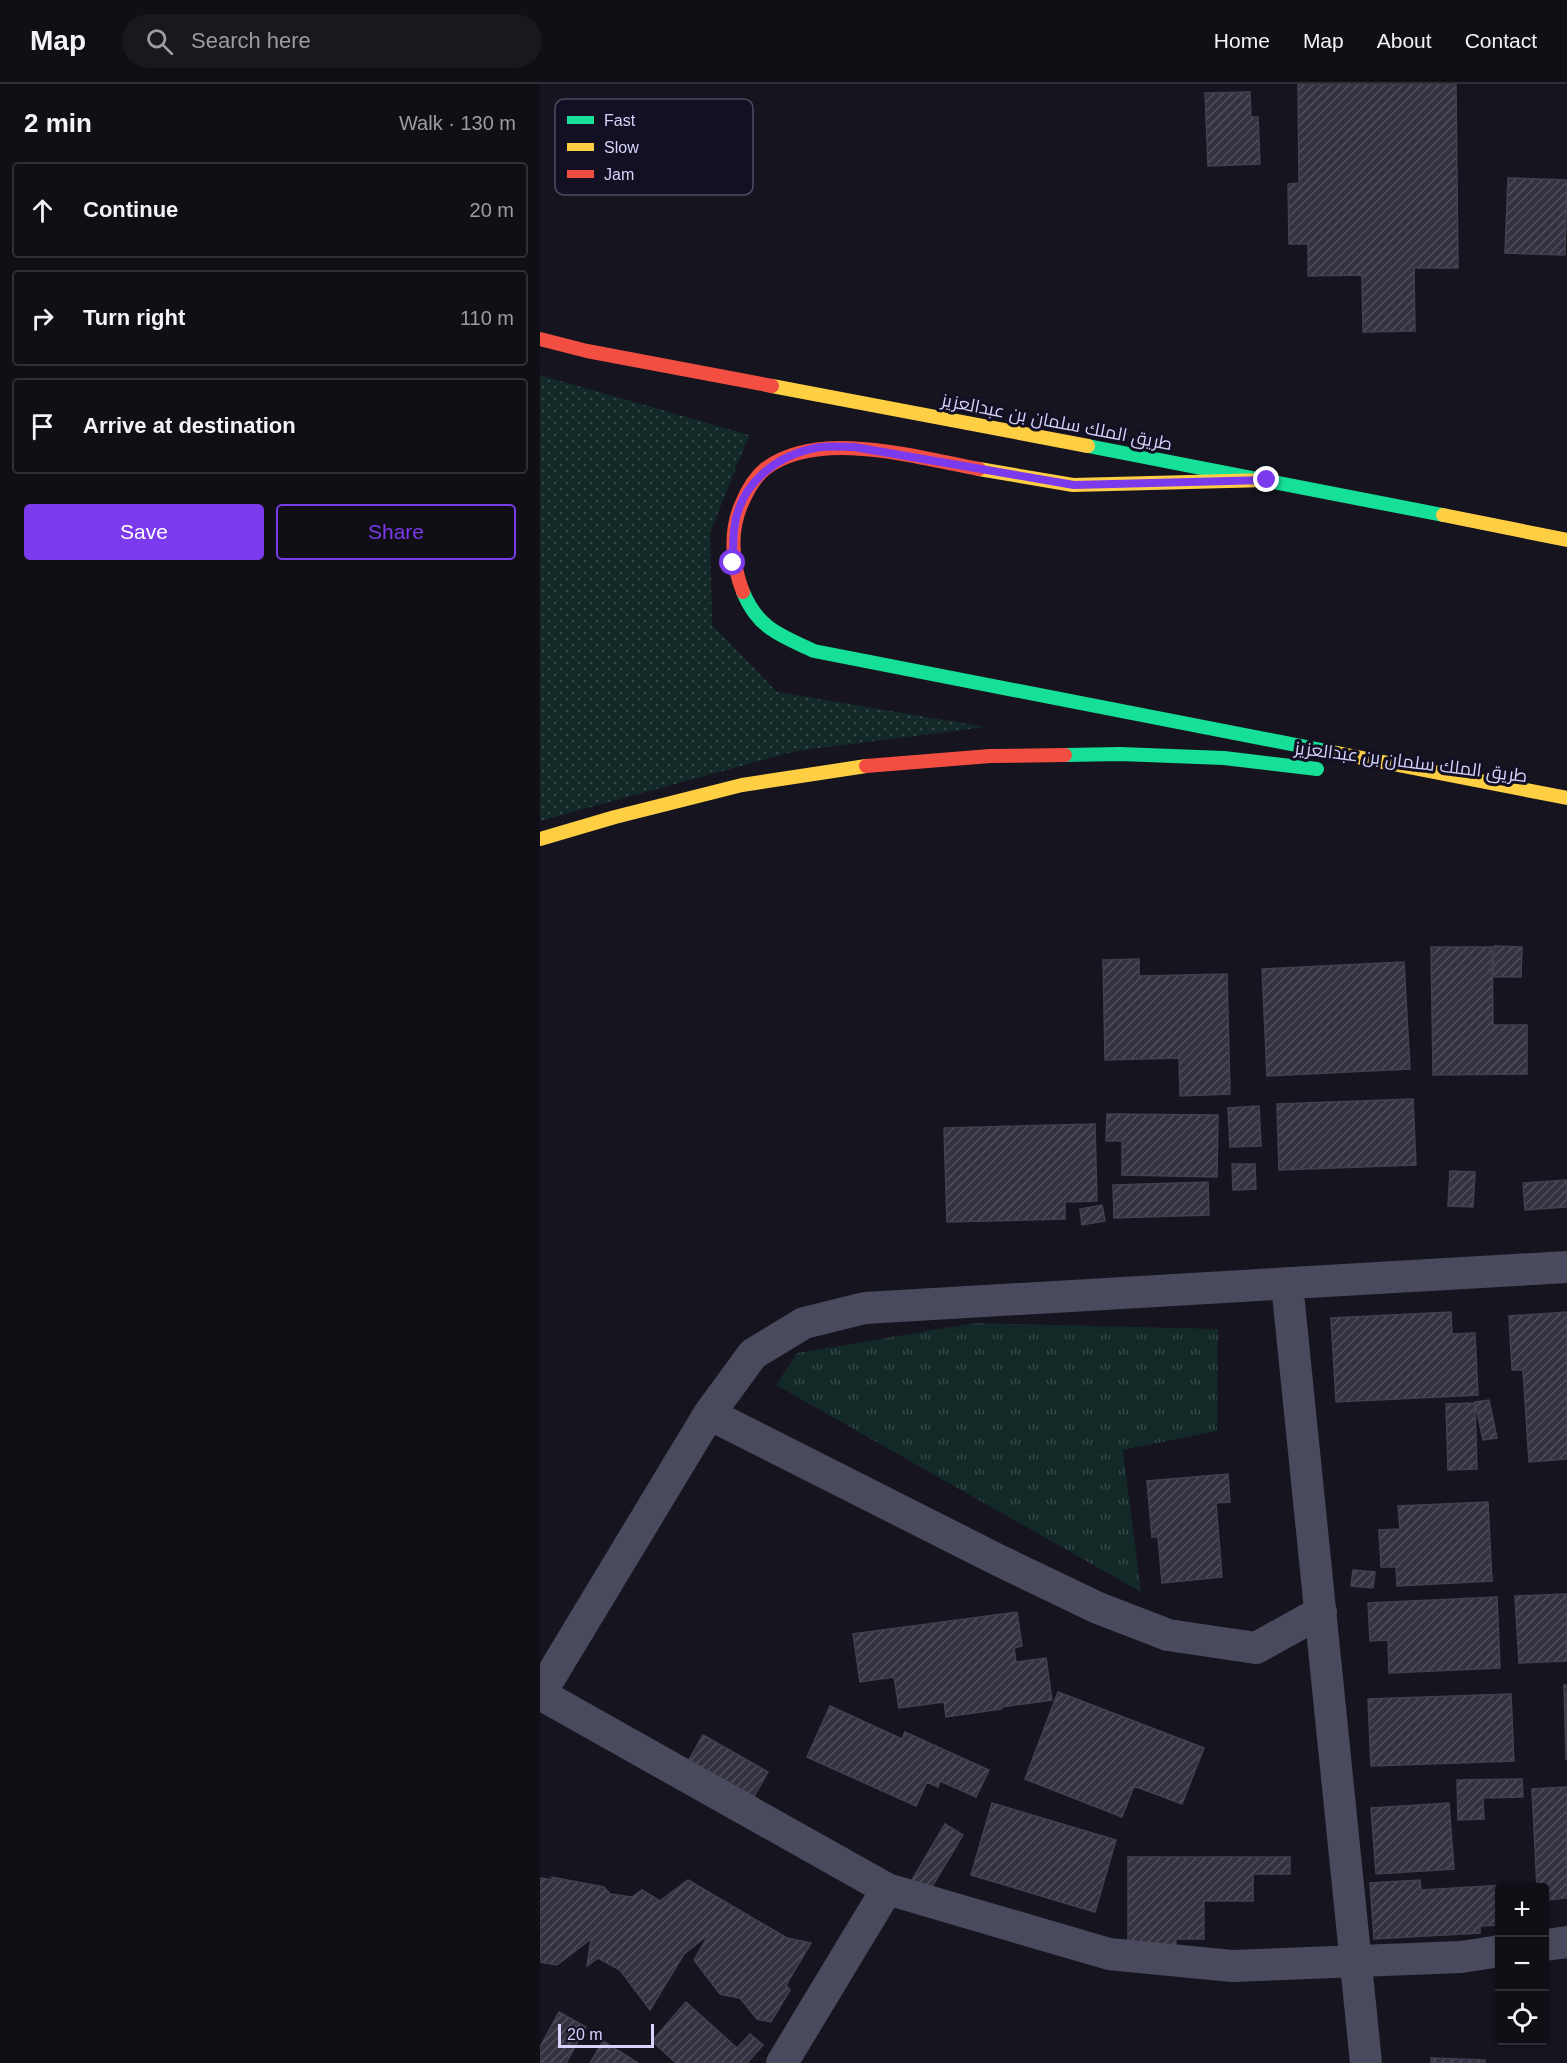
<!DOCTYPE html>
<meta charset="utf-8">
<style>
body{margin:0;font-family:Arial,Cairo,sans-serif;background:#19181f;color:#f1f3f6}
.controls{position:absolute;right:18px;bottom:18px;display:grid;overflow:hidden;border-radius:6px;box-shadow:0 2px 4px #0004}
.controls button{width:54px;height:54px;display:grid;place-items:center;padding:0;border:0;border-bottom:2px solid #302f35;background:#100f16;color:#f1f3f6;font:30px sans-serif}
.scale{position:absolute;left:18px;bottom:15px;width:96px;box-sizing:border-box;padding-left:6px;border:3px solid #d6d4fc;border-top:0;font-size:16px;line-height:21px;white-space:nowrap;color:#d6d4fc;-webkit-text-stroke:4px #121022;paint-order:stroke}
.stop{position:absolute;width:18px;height:18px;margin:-14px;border:4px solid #7c3aed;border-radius:50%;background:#fff}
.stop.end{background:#7c3aed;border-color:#fff;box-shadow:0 2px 6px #0008}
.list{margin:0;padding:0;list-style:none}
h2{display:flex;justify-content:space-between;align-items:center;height:78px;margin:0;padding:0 24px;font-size:26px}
h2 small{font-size:20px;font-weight:400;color:#9c9ca1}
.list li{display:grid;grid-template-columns:39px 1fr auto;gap:18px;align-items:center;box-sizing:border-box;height:96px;margin:0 12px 12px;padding:0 12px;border:2px solid #302f35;border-radius:6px}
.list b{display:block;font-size:22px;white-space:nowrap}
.list em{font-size:20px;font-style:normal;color:#9c9ca1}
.actions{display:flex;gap:12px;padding:18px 24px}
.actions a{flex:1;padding:14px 0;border:2px solid #7c3aed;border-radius:6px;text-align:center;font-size:21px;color:#7c3aed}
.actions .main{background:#7c3aed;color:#fff}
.icon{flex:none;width:33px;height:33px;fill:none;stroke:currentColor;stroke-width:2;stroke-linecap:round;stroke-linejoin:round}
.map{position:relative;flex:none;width:1027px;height:1979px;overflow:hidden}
header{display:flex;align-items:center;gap:36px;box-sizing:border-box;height:84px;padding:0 30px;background:#100f16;border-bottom:2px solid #302f35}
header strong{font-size:28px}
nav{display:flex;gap:33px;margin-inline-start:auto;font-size:21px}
.search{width:420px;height:54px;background:#19181f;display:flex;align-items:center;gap:15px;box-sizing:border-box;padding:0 21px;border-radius:33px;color:#9c9ca1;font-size:22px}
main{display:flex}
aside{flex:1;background:#100f16}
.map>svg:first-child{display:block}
</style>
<header>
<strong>Map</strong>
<div class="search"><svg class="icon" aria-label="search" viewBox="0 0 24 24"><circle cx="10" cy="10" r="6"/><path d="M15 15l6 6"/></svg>Search here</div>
<nav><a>Home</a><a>Map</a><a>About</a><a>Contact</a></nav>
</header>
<main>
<aside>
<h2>2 min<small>Walk · 130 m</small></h2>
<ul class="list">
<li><svg class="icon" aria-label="ahead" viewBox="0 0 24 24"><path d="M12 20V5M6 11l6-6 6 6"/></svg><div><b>Continue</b></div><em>20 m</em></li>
<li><svg class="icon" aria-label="right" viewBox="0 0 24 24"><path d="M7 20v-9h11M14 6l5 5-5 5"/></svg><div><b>Turn right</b></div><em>110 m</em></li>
<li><svg class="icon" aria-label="arrive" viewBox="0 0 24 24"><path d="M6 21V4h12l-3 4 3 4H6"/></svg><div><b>Arrive at destination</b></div></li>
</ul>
<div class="actions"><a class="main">Save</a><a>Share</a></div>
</aside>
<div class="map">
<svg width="1027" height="1979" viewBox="0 0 1027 1979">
<defs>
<pattern id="grass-dots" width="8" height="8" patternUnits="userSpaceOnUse" patternTransform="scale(1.5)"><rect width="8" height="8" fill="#132928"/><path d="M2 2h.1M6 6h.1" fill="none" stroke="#354748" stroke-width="1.8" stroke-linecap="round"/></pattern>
<pattern id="park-tufts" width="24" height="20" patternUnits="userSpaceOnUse" patternTransform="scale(1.5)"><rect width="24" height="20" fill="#132928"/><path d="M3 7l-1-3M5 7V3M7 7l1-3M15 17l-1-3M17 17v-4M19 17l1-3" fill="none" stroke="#354748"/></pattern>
<pattern id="building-hatch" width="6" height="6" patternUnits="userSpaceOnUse" patternTransform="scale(1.5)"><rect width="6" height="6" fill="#343240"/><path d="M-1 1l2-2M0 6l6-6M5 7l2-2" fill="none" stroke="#514f5c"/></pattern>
</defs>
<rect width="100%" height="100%" fill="#16141e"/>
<path fill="url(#grass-dots)" d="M0,291L209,351L170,449L172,541L237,608L446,643L256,667L0,737Z"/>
<path fill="url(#park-tufts)" d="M434,1239L678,1245L677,1347L583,1366L601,1508L236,1301L257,1269Z"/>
<path fill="url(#building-hatch)" stroke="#423f51" stroke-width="1.5" d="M758,0H916L918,184H874L875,247L823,248L822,191L768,192V160H749L748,100L759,99Z
M710,8L711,33H718L720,80L668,82L665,9Z
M968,94L1027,96L1025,171L965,169Z
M954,862L982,863L981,893H953Z
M891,863H952L953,941H987V990L893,991Z
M599,875V892L687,890L690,1010L640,1012L639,974L565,976L563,876Z
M864,878L870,985L727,992L722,885Z
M873,1015L876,1081L739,1086L737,1020Z
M719,1022L721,1062L690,1063L688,1024Z
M567,1030L678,1031L677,1093L582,1091V1057H566Z
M555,1040L557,1117L525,1118V1135L407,1138L404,1044Z
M692,1080H715L716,1105L693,1106Z
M910,1087L935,1088L933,1123L908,1122Z
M1027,1096V1123L985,1126L983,1099Z
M668,1098L669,1131L574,1134L573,1101Z
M562,1121L565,1137L542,1141L540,1125Z
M911,1228L912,1250L935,1249L938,1311L796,1318L791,1234Z
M1027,1228V1375L989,1378L983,1286H972L969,1232Z
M949,1316L957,1354L943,1356L935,1318Z
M935,1319L937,1385L908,1386L906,1320Z
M688,1390L690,1418L676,1419L682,1493L622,1499L618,1453H612L607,1397Z
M948,1418L952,1497L857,1502L856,1483H841L839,1446L860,1445L858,1422Z
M813,1486L835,1488L833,1504L811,1502Z
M1027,1510V1577L979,1579L975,1512Z
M957,1513L960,1584L849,1589L848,1556L830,1557L828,1519Z
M477,1528L482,1562L474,1564L476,1578L506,1574L512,1616L461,1623L462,1625L406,1633L404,1618L359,1624L354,1593L320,1598L313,1550Z
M1024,1601H1027L1026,1676Z
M518,1608L664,1664L642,1720L594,1702L582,1733L485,1695Z
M971,1610L974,1677L831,1682L828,1615Z
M290,1622L362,1655L365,1648L449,1686L436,1713L400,1697L398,1703L387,1698L376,1722L267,1673Z
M163,1651L228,1688L212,1716L147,1679Z
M982,1695L983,1713L943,1714L944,1735L918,1736L917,1696Z
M1027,1703V1814L1005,1816V1804H997L992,1705Z
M452,1719L576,1756L555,1828L431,1791Z
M909,1719L914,1785L836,1790L831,1724Z
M405,1740L423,1751L384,1816L366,1806Z
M588,1773H750V1790H713V1817H664V1855H636V1870H588Z
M11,1793L64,1803L70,1810L92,1813L102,1806L120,1817L148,1796L247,1854L271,1859L246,1901L250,1906L231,1938L217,1935L200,1914L180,1910L154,1876L169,1850L144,1870L110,1926L80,1886L58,1874L47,1882L51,1855L17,1881L0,1878V1794L15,1796Z
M880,1796L881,1806L982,1800V1804H960V1841L940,1842V1849L834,1855L830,1799Z
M146,1918L197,1964L210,1950L223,1961L207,1979H136L112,1957Z
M19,1928L46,1943L26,1979H0V1963Z
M63,1957L98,1979H50Z
M891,1974L945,1976V1979H891Z"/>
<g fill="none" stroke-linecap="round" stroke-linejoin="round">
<path stroke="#4a4a5e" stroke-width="32" d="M747,1200L826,1979
M169,1330L458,1476L558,1524L628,1551L716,1564L781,1528
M0,1610L169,1330L213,1270L264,1239L325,1224L1027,1183
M0,1610L347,1805L569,1870L692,1882L921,1873L960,1867
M1005,1861L1027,1858
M242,1979L347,1805"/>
<path stroke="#16e098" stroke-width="14" d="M548,362L903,431
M203,508C218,545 242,552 274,567L797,669
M525,671L580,670L684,674L777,685"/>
<path stroke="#ffcf43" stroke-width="14" d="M232,302L548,362
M439,385L533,401L727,396
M903,431L1027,456
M797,669L1027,714
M0,755L75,733L202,701L326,682"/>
<path stroke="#f24e42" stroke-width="14" d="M0,255L47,267L232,302
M203,508C192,480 189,447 202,419C207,407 214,394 225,385C279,344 378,374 439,385
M326,682L450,672L525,671"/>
</g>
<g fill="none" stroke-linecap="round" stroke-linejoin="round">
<path stroke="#7c3aed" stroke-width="8" d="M193,479C193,468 193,457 194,446C199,399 237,370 281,363C292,362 303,363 314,363L534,401L727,396"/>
</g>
<g text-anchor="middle" stroke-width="6" stroke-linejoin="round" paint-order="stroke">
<g font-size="18" fill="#d6d4fc" stroke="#121022">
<text transform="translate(517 338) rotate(11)" y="6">طريق الملك سلمان بن عبدالعزيز</text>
<text transform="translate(871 678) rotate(7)" y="6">طريق الملك سلمان بن عبدالعزيز</text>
</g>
</g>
<rect x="15" y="15" width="198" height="96" rx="9" fill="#121022" stroke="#4d4b63" stroke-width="1.5"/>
<rect x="27" y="32" width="27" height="8" fill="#16e098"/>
<rect x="27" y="59" width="27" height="8" fill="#ffcf43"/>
<rect x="27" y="86" width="27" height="8" fill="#f24e42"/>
<g font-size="16" fill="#d6d4fc">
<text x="64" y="42">Fast</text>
<text x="64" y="69">Slow</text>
<text x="64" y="96">Jam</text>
</g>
</svg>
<div class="controls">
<button>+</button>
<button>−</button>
<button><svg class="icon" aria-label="locate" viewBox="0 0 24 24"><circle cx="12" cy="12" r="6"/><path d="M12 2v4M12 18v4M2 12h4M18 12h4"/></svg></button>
</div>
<div class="scale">20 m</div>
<div class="stop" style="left:193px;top:479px"></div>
<div class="stop end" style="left:727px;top:396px"></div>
</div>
</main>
